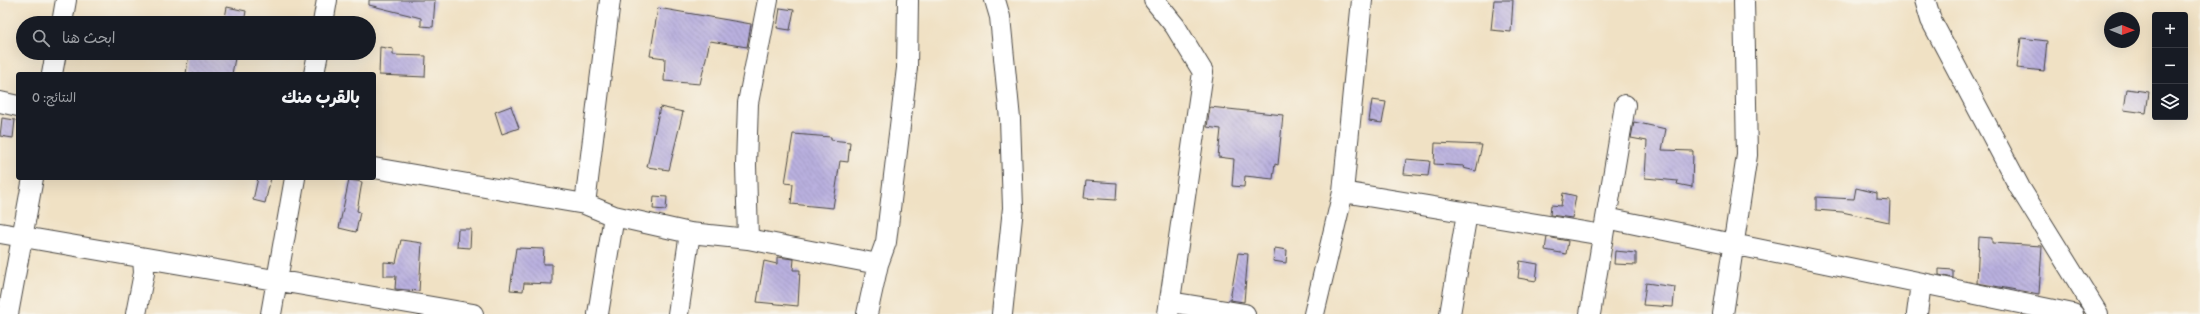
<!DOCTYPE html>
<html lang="ar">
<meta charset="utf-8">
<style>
body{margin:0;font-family:Itim,"Playpen Sans Arabic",sans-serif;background:#20242c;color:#f1f3f6;direction:rtl}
.controls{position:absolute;right:12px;top:12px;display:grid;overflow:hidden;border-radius:4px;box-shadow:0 4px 16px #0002}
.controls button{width:36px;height:36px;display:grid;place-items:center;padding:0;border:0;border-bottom:1px solid #363941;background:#171b24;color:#f1f3f6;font:20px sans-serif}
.compass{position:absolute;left:2104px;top:12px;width:36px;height:36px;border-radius:50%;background:#171b24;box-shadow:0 4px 16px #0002;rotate:91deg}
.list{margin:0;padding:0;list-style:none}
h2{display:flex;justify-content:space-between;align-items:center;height:52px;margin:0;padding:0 16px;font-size:17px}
h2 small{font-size:13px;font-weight:400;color:#9ea1a6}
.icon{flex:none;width:22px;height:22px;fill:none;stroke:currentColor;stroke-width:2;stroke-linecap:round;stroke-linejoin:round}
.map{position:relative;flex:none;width:2200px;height:314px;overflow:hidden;direction:ltr}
.search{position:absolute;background:#171b24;box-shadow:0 4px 16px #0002;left:16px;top:16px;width:360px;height:44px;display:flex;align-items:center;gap:10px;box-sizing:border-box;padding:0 14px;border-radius:22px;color:#9ea1a6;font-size:15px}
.panel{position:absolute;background:#171b24;box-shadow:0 4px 16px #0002;left:16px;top:72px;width:360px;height:108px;border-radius:4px;direction:rtl}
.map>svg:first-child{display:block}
</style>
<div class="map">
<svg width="2200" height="314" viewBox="0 0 2200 314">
<defs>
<pattern id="building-back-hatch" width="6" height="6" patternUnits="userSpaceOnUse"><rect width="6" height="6" fill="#b9b0df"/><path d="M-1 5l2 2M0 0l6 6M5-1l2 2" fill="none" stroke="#978fb5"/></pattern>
</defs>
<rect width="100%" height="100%" fill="#f7f3e8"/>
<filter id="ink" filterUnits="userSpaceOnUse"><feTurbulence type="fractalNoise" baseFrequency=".025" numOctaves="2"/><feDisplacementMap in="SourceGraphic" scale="8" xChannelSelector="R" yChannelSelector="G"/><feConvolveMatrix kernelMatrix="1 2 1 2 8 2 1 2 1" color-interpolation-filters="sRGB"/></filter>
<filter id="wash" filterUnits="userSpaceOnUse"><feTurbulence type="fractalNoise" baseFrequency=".012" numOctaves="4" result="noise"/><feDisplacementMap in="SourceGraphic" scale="16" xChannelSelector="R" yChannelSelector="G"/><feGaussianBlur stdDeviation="0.9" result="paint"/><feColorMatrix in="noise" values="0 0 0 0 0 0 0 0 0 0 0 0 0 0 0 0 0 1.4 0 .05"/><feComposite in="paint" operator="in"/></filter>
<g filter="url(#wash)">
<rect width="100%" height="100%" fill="#f0e1c4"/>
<g id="blocks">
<path fill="url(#building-back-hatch)" d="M369,0H435L433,27L421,26V18L369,5Z
M1494,0H1513L1511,32L1491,30Z
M227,7L246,11L244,23H224Z
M658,8L751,24L747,47L710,41L700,84L664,81L665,58L650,56Z
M780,8L794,10L790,30L777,28Z
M2021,38L2047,41L2044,71L2017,68Z
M380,47L393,49V55L426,56L425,77L379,75Z
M189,53H236L232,74H186Z
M2127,89L2149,92L2146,113L2124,110Z
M1372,100L1386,102L1382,123L1369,121Z
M511,106L519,128L502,134L495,112Z
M660,107L683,112L669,170L647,167Z
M1210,107L1283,115L1278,165L1275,164L1273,179L1245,176L1244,187L1232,186L1234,159L1218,157L1221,129L1207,127Z
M2,118L15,120L13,138L0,136Z
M1634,122L1666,129L1662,150L1693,151L1692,187L1677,184L1678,181L1645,178L1647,141L1631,138Z
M793,134L831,137V140L850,142L848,162L840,161L833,208L791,204L793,184L785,183Z
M1435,143L1482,145L1476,171L1463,168L1464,166L1434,164Z
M1406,159L1430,161L1428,176L1404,174Z
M258,178H271L265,203L253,200Z
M349,180L362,182L357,211L360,212L356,232L339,228Z
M1086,181L1117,183L1116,200L1084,198Z
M1856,188L1877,193V199L1890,200L1889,222L1842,212L1816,210V197L1854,199Z
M1563,193L1576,196L1572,218L1550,215L1551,205L1561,206Z
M654,196L667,197L666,210L653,209Z
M458,229H471L470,248L457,247Z
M1547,237L1568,241L1566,254L1545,250Z
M1979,237L1992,238V243L2042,246L2039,294L1977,283Z
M401,240L422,243L419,291L395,289L396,276H384V262L396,263Z
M516,248L544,249L543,264H552V284L524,283L523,291L510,290Z
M1275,248L1287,250L1286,263L1273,261Z
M1615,251L1636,253V265L1614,264Z
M1238,253L1248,254L1244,302L1230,300Z
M777,257L794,259L793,270H800L798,306L757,302L764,261L777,264Z
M1520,261L1538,264L1536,281L1518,278Z
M1939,269L1953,270V278L1939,275Z
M1646,283L1675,287L1673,307L1643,305Z"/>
</g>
</g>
<g filter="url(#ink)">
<use href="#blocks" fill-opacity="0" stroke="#494642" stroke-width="1"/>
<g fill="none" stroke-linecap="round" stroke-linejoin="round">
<defs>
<path id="street" d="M995,0L1000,17L1010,119L1013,208L1002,314
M1154,0L1175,26L1203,72L1168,314
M1925,0L1931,20L2020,188L2098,314
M62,23L66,0
M323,23L327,0
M52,74L56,53
M314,74L318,53
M0,102L18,106
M374,168L585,204L614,216L690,233L748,239L878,264
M1343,192L1603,235
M585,204L610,0
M1606,218L2073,314
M0,233L473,314
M748,239L746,165L748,103L768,0
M1170,302L1245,314
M8,314L33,178
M136,314L144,273L143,258
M271,314L295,178
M598,314L614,216
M678,314L690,233
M867,314L878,264L886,242L907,68L908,0
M1314,314L1343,192L1362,0
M1450,314L1467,213
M1590,314L1625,105
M1723,314L1747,155L1744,0
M1917,314L1921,283"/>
</defs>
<use href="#street" stroke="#494642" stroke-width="22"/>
<use href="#street" stroke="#fff" stroke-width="20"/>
</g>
</g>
</svg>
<div class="controls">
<button>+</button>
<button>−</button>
<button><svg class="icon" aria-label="layers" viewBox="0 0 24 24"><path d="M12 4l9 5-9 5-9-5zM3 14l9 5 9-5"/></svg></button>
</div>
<svg class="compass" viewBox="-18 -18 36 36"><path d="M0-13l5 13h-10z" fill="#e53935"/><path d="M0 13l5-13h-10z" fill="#9ea1a6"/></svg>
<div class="search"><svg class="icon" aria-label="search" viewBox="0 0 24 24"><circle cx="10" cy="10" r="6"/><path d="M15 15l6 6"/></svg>ابحث هنا</div>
<section class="panel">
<h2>بالقرب منك<small>النتائج: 0</small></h2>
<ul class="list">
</ul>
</section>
</div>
